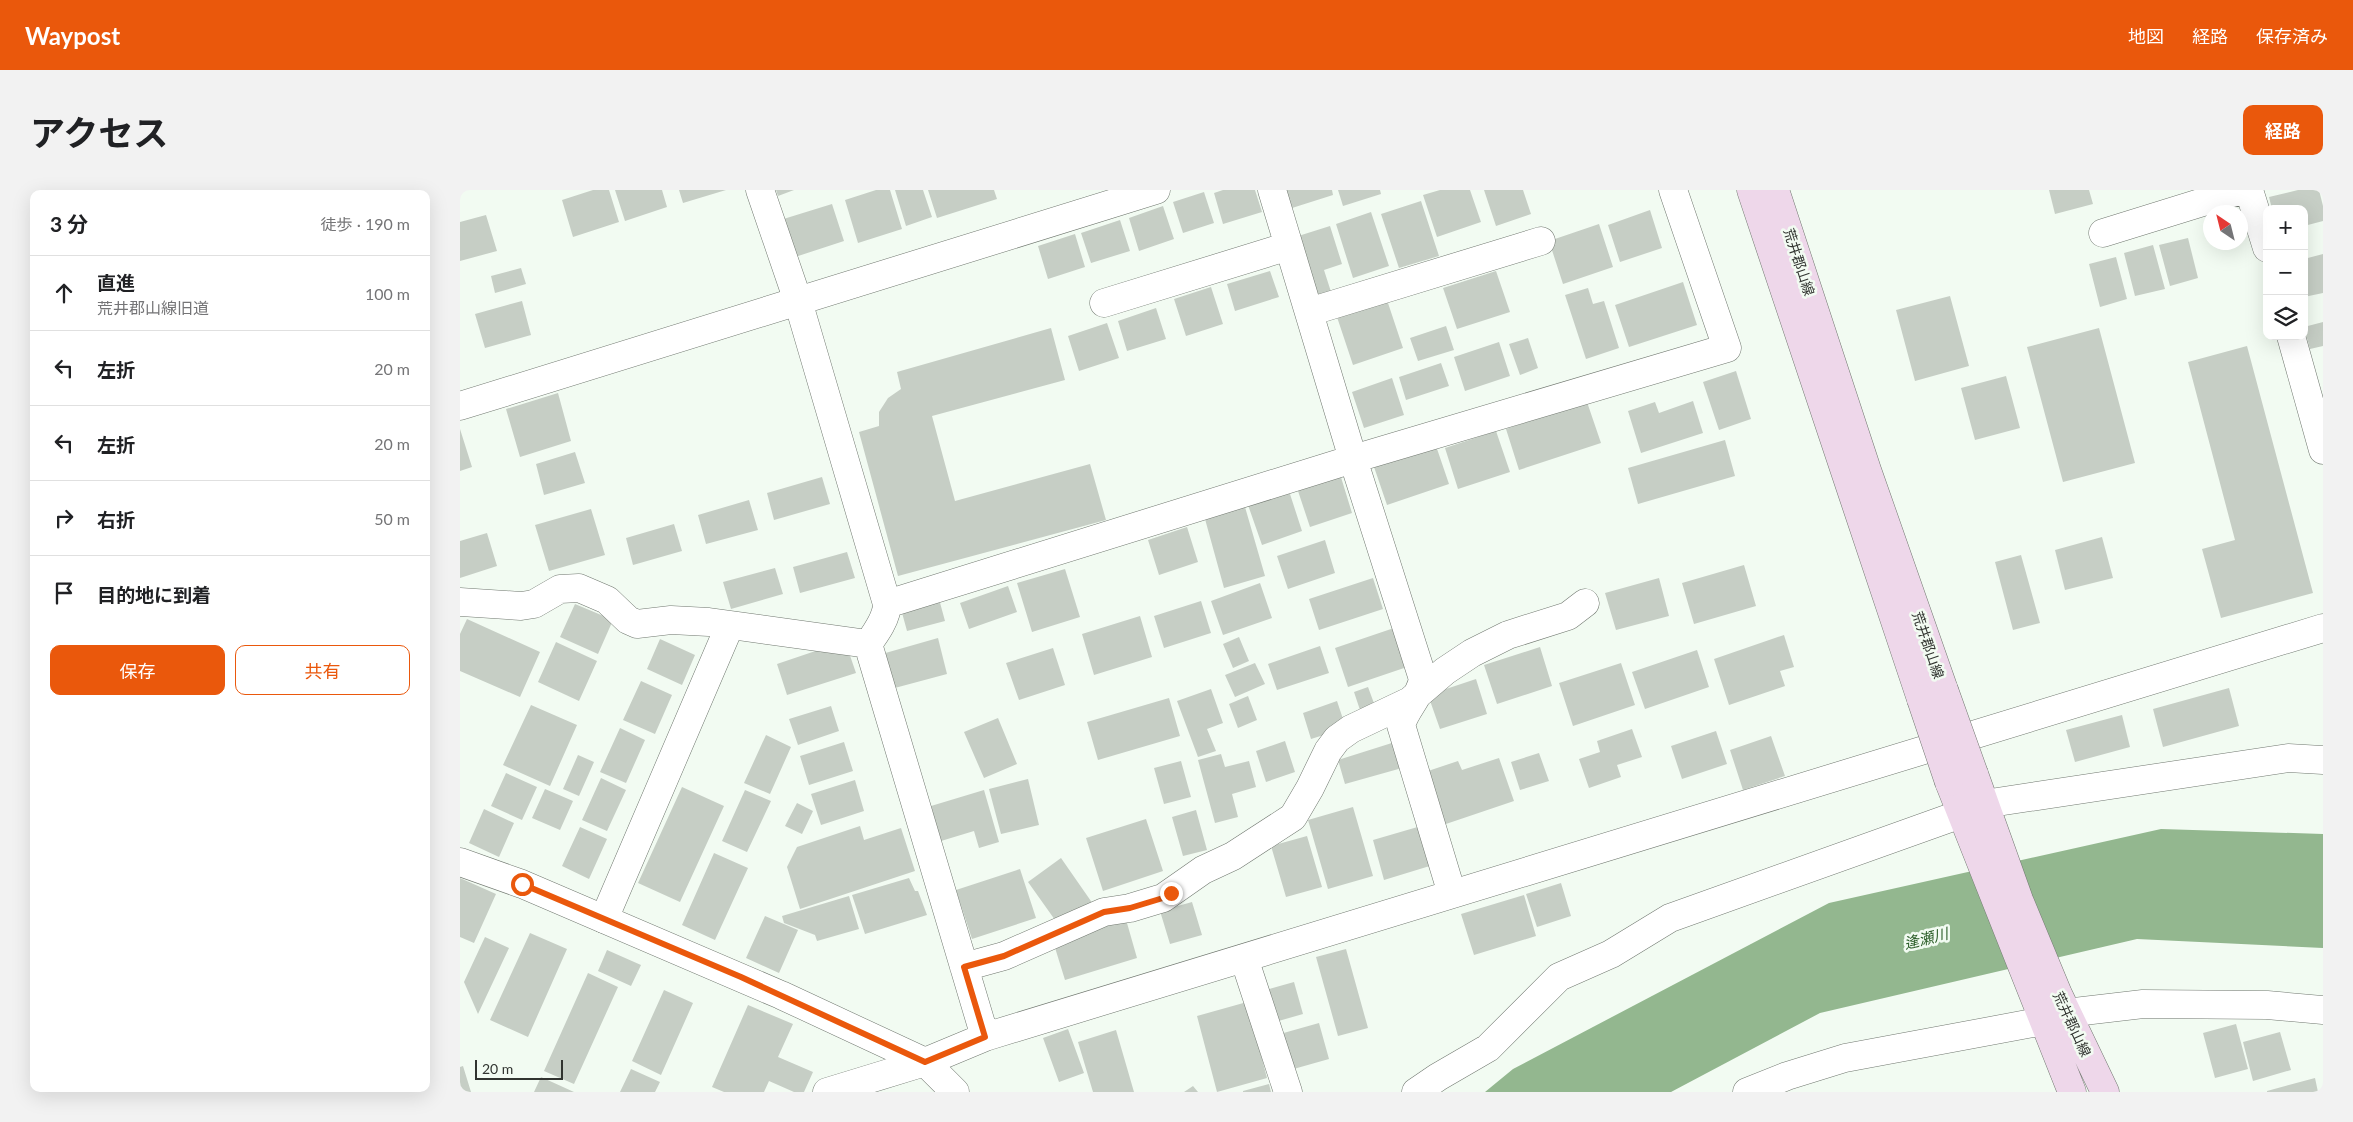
<!DOCTYPE html>
<html lang="ja">
<meta charset="utf-8">
<style>
body{margin:0;font-family:Lato,"Noto Sans JP",sans-serif;background:#f2f2f2;color:#202124}
.controls{position:absolute;right:15px;top:15px;display:grid;overflow:hidden;border-radius:10px;box-shadow:0 5px 20px #0002}
.controls button{width:45px;height:45px;display:grid;place-items:center;padding:0;border:0;border-bottom:1px solid #e0e0e0;background:#fff;color:#202124;font:25px sans-serif}
.compass{position:absolute;left:1743px;top:15px;width:45px;height:45px;border-radius:50%;background:#fff;box-shadow:0 5px 20px #0002;rotate:325deg}
.scale{position:absolute;left:15px;bottom:12px;width:88px;box-sizing:border-box;padding-left:5px;border:2px solid #313430;border-top:0;font-size:14px;line-height:18px;white-space:nowrap;color:#313430;-webkit-text-stroke:4px #f2fbf2;paint-order:stroke}
.stop{position:absolute;width:15px;height:15px;margin:-11px;border:4px solid #ea580c;border-radius:50%;background:#fff}
.stop.end{background:#ea580c;border-color:#fff;box-shadow:0 1px 5px #0008}
.list{margin:0;padding:0;list-style:none}
h2{display:flex;justify-content:space-between;align-items:center;height:65px;margin:0;padding:0 20px;font-size:21px}
h2 small{font-size:16px;font-weight:400;color:#757577}
.list li{display:grid;grid-template-columns:32px 1fr auto;gap:15px;align-items:center;box-sizing:border-box;height:75px;padding:0 20px;border-top:1px solid #e0e0e0}
.list b{display:block;font-size:19px;white-space:nowrap}
.list p{margin:0;font-size:16px;white-space:nowrap;color:#757577}
.list em{font-size:16px;font-style:normal;color:#757577}
.actions{display:flex;gap:10px;padding:15px 20px}
.actions a{flex:1;padding:11px 0;border:1px solid #ea580c;border-radius:10px;text-align:center;font-size:18px;color:#ea580c}
.actions .main{background:#ea580c;color:#fff}
.icon{flex:none;width:28px;height:28px;fill:none;stroke:currentColor;stroke-width:2;stroke-linecap:round;stroke-linejoin:round}
.map{position:relative;flex:none;width:1863px;height:902px;overflow:hidden;border-radius:10px}
header{display:flex;align-items:center;gap:30px;box-sizing:border-box;height:70px;padding:0 25px;background:#ea580c;color:#fff}
header strong{font-size:24px}
nav{display:flex;gap:28px;margin-inline-start:auto;font-size:18px}
.intro{display:flex;align-items:center;justify-content:space-between;box-sizing:border-box;height:120px;padding:0 30px}
h1{margin:0;font-size:35px}
.button{padding:12px 22px;border-radius:10px;background:#ea580c;color:#fff;font-size:18px;font-weight:700}
main{display:flex;gap:30px;padding:0 30px}
aside{flex:1;background:#fff;border-radius:10px;box-shadow:0 5px 20px #0002}
.map>svg:first-child{display:block}
</style>
<header>
<strong>Waypost</strong>
<nav><a>地図</a><a>経路</a><a>保存済み</a></nav>
</header>
<div class="intro"><h1>アクセス</h1><a class="button">経路</a></div>
<main>
<aside>
<h2>3 分<small>徒歩 · 190 m</small></h2>
<ul class="list">
<li><svg class="icon" aria-label="ahead" viewBox="0 0 24 24"><path d="M12 20V5M6 11l6-6 6 6"/></svg><div><b>直進</b><p>荒井郡山線旧道</p></div><em>100 m</em></li>
<li><svg class="icon" aria-label="left" viewBox="0 0 24 24"><path d="M17 20v-9H6M10 6l-5 5 5 5"/></svg><div><b>左折</b></div><em>20 m</em></li>
<li><svg class="icon" aria-label="left" viewBox="0 0 24 24"><path d="M17 20v-9H6M10 6l-5 5 5 5"/></svg><div><b>左折</b></div><em>20 m</em></li>
<li><svg class="icon" aria-label="right" viewBox="0 0 24 24"><path d="M7 20v-9h11M14 6l5 5-5 5"/></svg><div><b>右折</b></div><em>50 m</em></li>
<li><svg class="icon" aria-label="arrive" viewBox="0 0 24 24"><path d="M6 21V4h12l-3 4 3 4H6"/></svg><div><b>目的地に到着</b></div></li>
</ul>
<div class="actions"><a class="main">保存</a><a>共有</a></div>
</aside>
<div class="map">
<svg width="1863" height="902" viewBox="0 0 1863 902">
<rect width="100%" height="100%" fill="#f2fbf2"/>
<path fill="#93b78f" d="M1701,639L1863,644V758L1677,749L1360,823L1211,902H1025L1053,879L1369,713Z"/>
<path fill="#c6cec5" d="M133,0H149L159,32L113,47L102,10Z
M155,0H202L207,17L165,31Z
M219,0H266L223,13Z
M316,0H334L318,6Z
M416,0H430L442,39L398,53L385,10Z
M435,0H463L472,27L446,36Z
M468,0H534L537,9L477,28Z
M763,0H795L802,22L763,34L754,3Z
M826,0H872L873,5L832,18Z
M878,0H920L921,4L883,16Z
M980,0H1010L1021,32L977,47L963,5Z
M1024,0H1063L1071,24L1036,36Z
M1589,0H1629L1633,14L1595,24Z
M1838,0H1859L1863,16V31L1844,36V19H1812L1809,7Z
M744,2L754,33L723,43L713,12Z
M961,11L979,66L939,78L921,24Z
M372,14L384,51L329,69L317,31Z
M703,16L714,49L679,61L669,28Z
M1190,20L1202,58L1160,72L1148,35Z
M911,22L929,76L893,88L876,34Z
M26,25L37,61L0,71V32Z
M660,30L670,61L631,73L621,43Z
M1139,34L1153,77L1103,94L1089,51Z
M870,36L882,74L864,80L872,105L853,112L832,48Z
M615,44L625,77L588,89L578,56Z
M1728,48L1738,88L1710,96L1699,55Z
M1693,55L1705,99L1675,106L1664,63Z
M1863,64V103L1844,107V69Z
M1656,67L1667,109L1640,117L1629,74Z
M61,78L66,94L35,103L31,86Z
M810,81L819,107L775,121L767,94Z
M1036,81L1050,122L997,139L983,98Z
M1223,92L1237,135L1169,157L1155,115Z
M751,97L763,134L726,146L714,109Z
M1128,98L1133,114L1144,111L1159,158L1126,169L1105,105Z
M1490,106L1509,176L1455,191L1436,120Z
M927,110L943,158L893,175L877,127Z
M62,111L71,145L25,158L15,124Z
M696,118L706,149L667,161L658,131Z
M1863,132V156L1850,159L1844,137Z
M647,133L659,168L619,181L608,146Z
M986,136L994,160L958,171L950,148Z
M591,138L605,190L472,226L495,311L630,274L646,330L438,386L399,242L419,236V222L428,208L441,199L437,182Z
M1639,138L1675,273L1603,292L1567,157Z
M1068,148L1078,178L1060,185L1049,154Z
M1039,152L1050,186L1005,201L994,167Z
M1787,156L1853,403L1761,428L1742,359L1775,350L1728,172Z
M981,173L989,196L946,210L939,187Z
M1276,181L1291,229L1259,240L1243,192Z
M1546,186L1560,238L1515,250L1501,198Z
M932,188L944,225L904,238L892,202Z
M98,203L111,251L60,267L46,219Z
M1233,211L1243,243L1181,263L1168,221L1195,212L1199,223Z
M1127,212L1141,253L1059,280L1046,239Z
M0,239L12,277L0,281Z
M1036,241L1050,282L998,299L985,258Z
M974,250L989,294L927,315L912,271Z
M1265,250L1275,286L1178,314L1168,278Z
M115,262L125,293L84,305L76,274Z
M880,284L892,323L850,337L837,298Z
M362,287L370,314L314,330L307,303Z
M829,301L842,341L802,355L788,315Z
M289,310L298,340L246,354L238,325Z
M785,317L805,386L764,398L745,329Z
M131,319L145,365L89,381L75,335Z
M214,334L222,361L173,375L166,348Z
M727,337L738,372L699,385L688,350Z
M27,343L37,376L0,388V351Z
M1642,347L1653,388L1605,400L1595,360Z
M865,350L875,383L828,399L817,366Z
M387,362L395,388L340,403L333,377Z
M1561,365L1580,433L1553,440L1535,372Z
M1284,375L1296,416L1234,434L1222,393Z
M315,378L323,404L271,419L263,392Z
M605,379L620,427L572,442L557,393Z
M913,388L923,419L859,440L849,409Z
M1199,388L1209,426L1156,440L1145,403Z
M800,393L812,428L763,445L751,411Z
M548,396L557,422L509,439L500,413Z
M479,409L485,431L447,441L441,419Z
M741,411L751,443L704,458L694,426Z
M115,414L153,430L138,464L100,447Z
M680,426L692,467L634,485L622,444Z
M7,429L80,462L60,507L0,481V444Z
M934,438L947,477L888,497L875,458Z
M1324,445L1334,477L1320,481L1325,496L1269,515L1254,469Z
M779,447L789,471L773,478L763,454Z
M478,448L487,484L431,499L422,464Z
M200,449L235,465L222,495L187,479Z
M385,451L396,483L327,505L317,474Z
M96,452L137,471L119,511L78,492Z
M860,456L869,483L817,500L808,474Z
M1080,457L1092,496L1037,514L1024,475Z
M593,458L605,495L559,510L546,473Z
M1237,460L1249,497L1185,519L1172,482Z
M795,473L805,494L775,507L765,485Z
M1161,473L1175,515L1113,536L1099,493Z
M1016,489L1027,524L980,539L968,505Z
M181,491L212,505L195,544L163,530Z
M908,497L915,516L900,520L894,502Z
M1769,498L1779,536L1703,557L1693,519Z
M751,499L763,533L747,539L756,561L738,567L717,511Z
M788,506L797,530L778,538L769,514Z
M709,508L720,546L638,570L627,532Z
M877,511L886,538L851,549L843,523Z
M71,515L117,535L90,596L43,575Z
M371,516L379,541L338,555L329,529Z
M1662,525L1670,557L1615,572L1606,540Z
M538,528L557,574L524,588L504,542Z
M160,538L185,550L166,593L140,582Z
M1172,539L1182,567L1157,575L1161,587L1129,598L1119,569L1140,562L1137,551Z
M1256,541L1267,574L1222,589L1211,556Z
M306,545L331,557L310,604L284,593Z
M1311,546L1325,586L1283,600L1270,560Z
M825,551L835,582L806,592L796,561Z
M384,552L393,581L349,595L340,566Z
M935,552L942,578L885,594L878,570Z
M1079,563L1089,591L1060,600L1051,572Z
M761,564L765,577L789,571L796,597L772,604L778,627L755,633L738,570Z
M118,565L134,572L119,606L103,599Z
M1039,568L1054,611L980,636L962,583L998,571L1002,580Z
M721,571L731,607L704,614L694,578Z
M46,583L77,597L62,630L31,616Z
M141,588L166,600L147,641L122,630Z
M568,589L579,635L541,644L529,599Z
M395,590L404,621L361,635L351,604Z
M222,597L264,616L220,712L178,693Z
M85,599L113,611L100,640L72,628Z
M285,600L311,611L287,662L262,651Z
M524,600L539,652L519,658L514,641L481,651L471,616Z
M337,613L353,621L342,644L325,636Z
M893,617L913,686L868,699L848,630Z
M24,619L54,633L39,667L9,653Z
M736,620L747,660L723,666L712,627Z
M686,629L703,681L643,701L626,648Z
M400,636L404,650L441,638L455,681L340,719L327,677L337,657Z
M961,636L973,675L924,690L913,650Z
M120,637L147,649L129,689L102,676Z
M847,646L862,697L826,707L811,656Z
M254,663L288,678L255,750L222,735Z
M601,668L633,714L600,737L568,692Z
M560,679L576,728L512,749L496,700Z
M0,688L36,704L14,753L0,747Z
M449,688L455,701H458L467,725L405,744L392,705Z
M1101,693L1111,726L1077,737L1066,704Z
M1064,705L1076,746L1014,765L1001,724Z
M389,706L399,739L357,751L355,745L324,733L322,726Z
M732,712L742,745L710,754L700,721Z
M305,726L338,740L319,783L286,768Z
M665,726L677,768L605,790L592,748Z
M70,743L107,759L68,847L30,830Z
M25,747L49,758L18,824L4,792Z
M886,759L908,838L878,846L856,767Z
M147,760L181,775L171,796L138,781Z
M128,783L158,797L114,894L84,881Z
M834,792L843,824L815,832L806,800Z
M204,800L233,813L201,885L172,871Z
M787,812L807,888L757,902L737,826Z
M288,815L333,834L318,867L353,882L344,902H334L309,891L304,902H264L252,897Z
M859,833L869,869L830,880L820,844Z
M1776,834L1788,879L1755,888L1743,843Z
M608,839L624,883L599,892L583,848Z
M656,840L674,902H633L618,852Z
M1820,842L1831,880L1793,891L1783,852Z
M3,876L11,902H0V877Z
M171,879L200,892L195,902H160Z
M81,887L114,902H74Z
M1855,888L1858,902H1807V901Z
M809,894L811,902H783V901Z
M733,896L738,902H724Z"/>
<g fill="none" stroke-linecap="round" stroke-linejoin="round">
<defs>
<path id="minor" d="M300,0L338,111L427,414C427,428 416,443 408,454L525,847
M812,0L893,269L963,489C960,507 946,518 941,535L992,704
M1789,0L1807,58
M1643,43L1782,0
M644,113L829,56
M849,122L1081,51
M1831,146L1863,260
M0,216L696,0
M0,412L61,416L74,414L100,399L119,398L147,410L168,430L177,434L211,430L249,432L408,454
M427,414L893,269L1267,158L1213,0
M1524,614L1828,568L1863,570
M144,729L270,435
M784,768L828,902
M504,777L544,766L644,722L670,718L703,708L743,680L773,666L833,627L850,598L868,561L877,549L891,539L950,511L985,481L1012,463L1048,445L1108,426L1125,413
M1606,823L1683,814L1807,815L1863,820
M367,902L465,872L525,847L1863,438
M956,902L978,887L1028,858L1099,787L1151,764L1210,728L1501,624
M1287,902L1327,886L1385,868L1584,831"/>
<path id="tertiary" d="M0,672L62,694L321,805L465,872L495,902"/>
<path id="secondary" d="M1291,0L1461,509
M1315,0L1407,280L1484,500
M1514,584L1559,710L1598,804L1645,902
M1489,592L1612,902"/>
</defs>
<use href="#minor" stroke="#717870" stroke-width="29"/>
<use href="#tertiary" stroke="#717870" stroke-width="29"/>
<use href="#secondary" stroke="#717870" stroke-width="29"/>
<use href="#minor" stroke="#fff" stroke-width="28"/>
<use href="#tertiary" stroke="#fff" stroke-width="28"/>
<use href="#secondary" stroke="#eed7ea" stroke-width="28"/>
<defs>
<path id="secondary-bridge" d="M1484,500L1514,584
M1461,509L1489,592"/>
</defs>
<use href="#secondary-bridge" stroke="#717870" stroke-width="29" stroke-linecap="butt"/>
<use href="#secondary-bridge" stroke="#eed7ea" stroke-width="28"/>
</g>
<g fill="none" stroke-linecap="round" stroke-linejoin="round">
<path stroke="#ea580c" stroke-width="6" d="M62,694L281,787L465,872L525,847L504,777L544,766L644,722L670,718L703,708L711,703"/>
</g>
<g text-anchor="middle" stroke-width="5" stroke-linejoin="round" paint-order="stroke">
<g font-size="14" fill="#313430" stroke="#f2fbf2">
<text transform="translate(1339 72) rotate(72)" y="5">荒井郡山線</text>
<text transform="translate(1468 455) rotate(71)" y="5">荒井郡山線</text>
<text transform="translate(1612 834) rotate(65)" y="5">荒井郡山線</text>
</g>
<g font-size="15" font-style="italic" fill="#2d5f2a" stroke="#f2fbf2">
<text transform="translate(1466 749) rotate(-14)" y="5">逢瀬川</text>
</g>
</g>
</svg>
<div class="controls">
<button>+</button>
<button>−</button>
<button><svg class="icon" aria-label="layers" viewBox="0 0 24 24"><path d="M12 4l9 5-9 5-9-5zM3 14l9 5 9-5"/></svg></button>
</div>
<svg class="compass" viewBox="-18 -18 36 36"><path d="M0-13l5 13h-10z" fill="#e53935"/><path d="M0 13l5-13h-10z" fill="#757577"/></svg>
<div class="scale">20 m</div>
<div class="stop" style="left:62px;top:694px"></div>
<div class="stop end" style="left:711px;top:703px"></div>
</div>
</main>
